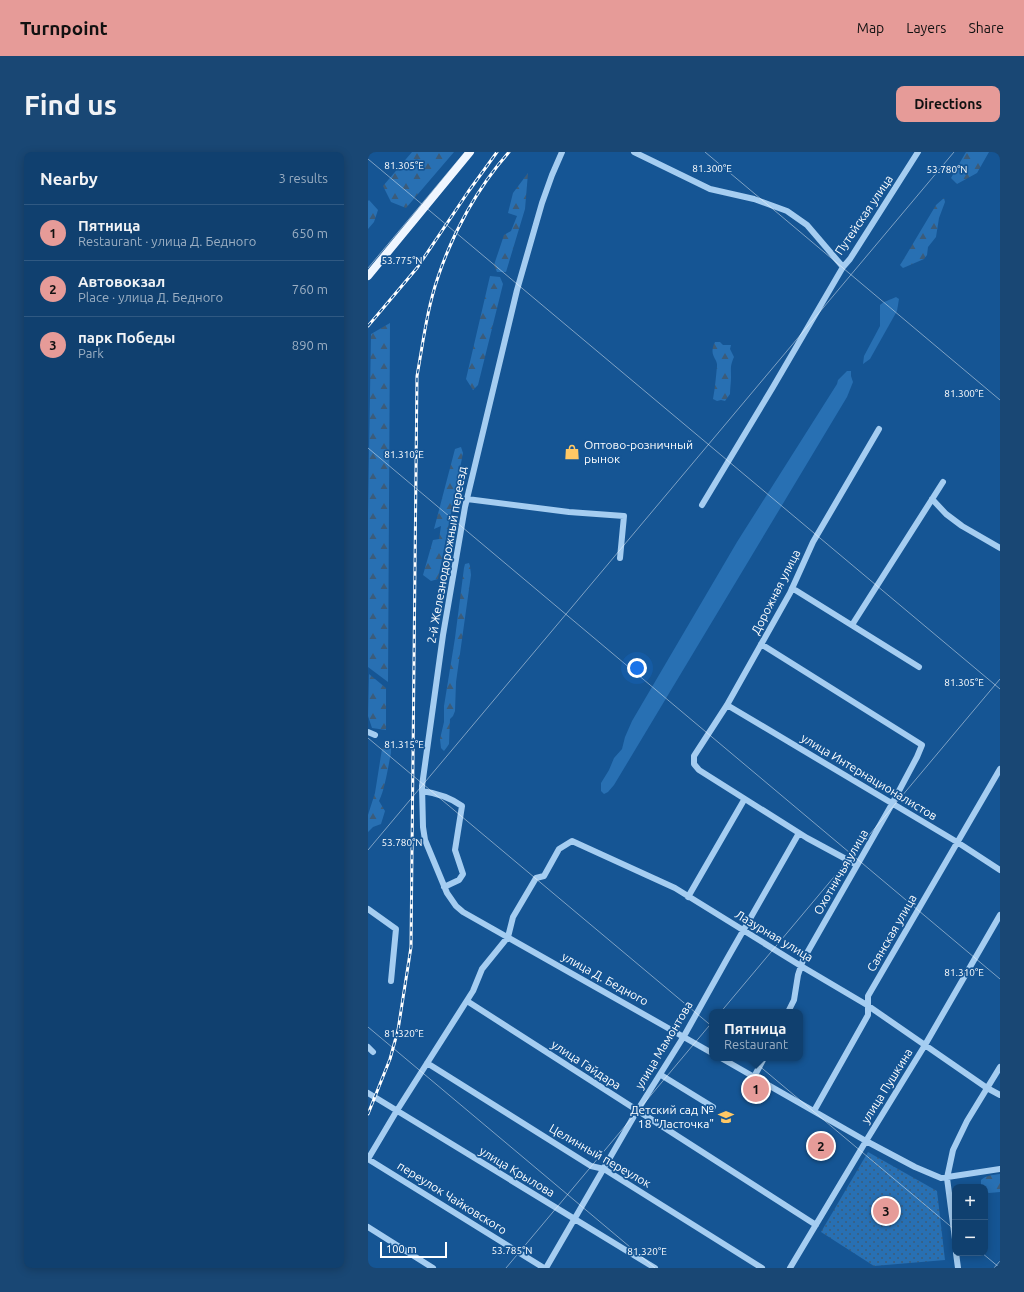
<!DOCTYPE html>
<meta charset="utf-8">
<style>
body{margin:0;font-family:Ubuntu,sans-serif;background:#194774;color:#f1f3f6}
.controls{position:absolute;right:12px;bottom:12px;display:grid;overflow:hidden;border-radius:8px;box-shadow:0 2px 10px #0003}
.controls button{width:36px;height:36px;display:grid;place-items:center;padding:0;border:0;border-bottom:1px solid #305982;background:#10406f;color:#f1f3f6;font:20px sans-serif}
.scale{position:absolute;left:12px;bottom:10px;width:67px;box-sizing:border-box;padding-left:4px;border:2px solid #fff;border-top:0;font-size:11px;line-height:14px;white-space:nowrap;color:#fff;-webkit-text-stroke:3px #155594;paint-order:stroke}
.you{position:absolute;left:269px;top:516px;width:14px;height:14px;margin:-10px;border:3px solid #fff;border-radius:50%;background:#1a73e8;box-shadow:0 0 0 6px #1a73e833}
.badge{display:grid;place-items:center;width:26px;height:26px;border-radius:50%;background:#e69b98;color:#111;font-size:13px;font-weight:700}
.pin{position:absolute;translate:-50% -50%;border:2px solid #fff;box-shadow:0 1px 4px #0006}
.popup{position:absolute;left:341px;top:857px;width:94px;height:52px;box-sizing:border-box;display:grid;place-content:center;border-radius:8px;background:#10406f;filter:drop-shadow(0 1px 3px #0005);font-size:13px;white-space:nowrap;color:#9cafc3}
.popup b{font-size:15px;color:#f1f3f6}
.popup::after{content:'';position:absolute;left:50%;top:100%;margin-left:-8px;border:8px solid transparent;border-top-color:#10406f}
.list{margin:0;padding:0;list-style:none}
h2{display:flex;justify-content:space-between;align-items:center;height:52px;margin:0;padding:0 16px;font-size:17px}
h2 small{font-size:13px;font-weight:400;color:#9cafc3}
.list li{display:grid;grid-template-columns:26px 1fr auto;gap:12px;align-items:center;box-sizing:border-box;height:56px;padding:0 16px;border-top:1px solid #305982}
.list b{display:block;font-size:15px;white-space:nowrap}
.list p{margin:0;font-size:13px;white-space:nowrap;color:#9cafc3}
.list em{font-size:13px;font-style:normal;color:#9cafc3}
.map{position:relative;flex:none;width:632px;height:1116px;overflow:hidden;border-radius:8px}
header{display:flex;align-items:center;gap:24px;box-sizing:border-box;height:56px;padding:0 20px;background:#e69b98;color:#111}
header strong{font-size:19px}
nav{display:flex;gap:22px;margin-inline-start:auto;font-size:14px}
.intro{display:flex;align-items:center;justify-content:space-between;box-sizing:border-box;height:96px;padding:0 24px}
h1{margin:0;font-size:28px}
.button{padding:10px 18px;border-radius:8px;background:#e69b98;color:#111;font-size:14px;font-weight:700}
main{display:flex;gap:24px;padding:0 24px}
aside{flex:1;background:#10406f;border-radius:8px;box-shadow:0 2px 10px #0003}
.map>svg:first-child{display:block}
</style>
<header>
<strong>Turnpoint</strong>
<nav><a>Map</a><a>Layers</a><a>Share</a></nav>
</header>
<div class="intro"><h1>Find us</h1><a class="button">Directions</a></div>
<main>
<aside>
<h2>Nearby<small>3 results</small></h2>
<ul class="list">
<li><span class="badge">1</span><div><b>Пятница</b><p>Restaurant · улица Д. Бедного</p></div><em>650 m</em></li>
<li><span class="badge">2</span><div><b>Автовокзал</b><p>Place · улица Д. Бедного</p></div><em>760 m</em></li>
<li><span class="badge">3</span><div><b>парк Победы</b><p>Park</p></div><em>890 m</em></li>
</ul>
</aside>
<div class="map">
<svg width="632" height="1116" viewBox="0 0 632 1116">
<defs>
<pattern id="forest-firs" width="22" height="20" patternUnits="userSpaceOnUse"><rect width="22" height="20" fill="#2870b3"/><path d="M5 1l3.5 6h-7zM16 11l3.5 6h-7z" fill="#3c5c7a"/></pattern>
<pattern id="park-dots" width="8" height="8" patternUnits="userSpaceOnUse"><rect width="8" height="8" fill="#2870b3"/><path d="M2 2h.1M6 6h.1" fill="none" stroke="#3c5c7a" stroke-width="1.8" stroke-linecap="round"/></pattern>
</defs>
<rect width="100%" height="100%" fill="#155594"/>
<path fill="#2870b3" d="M528,145L531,147L529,159L502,207L495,212L496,204L512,174V153C516,149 522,148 528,145Z
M479,219H483V224L485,230L479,245L246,633L240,640L236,642L233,639V631L241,618L246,606L254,597L257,585L264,569L369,390L469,232L470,228Z"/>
<path fill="url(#forest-firs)" d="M44,0H86L38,56L23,50L15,34Z
M598,0H621L609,21L589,32L583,26Z
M160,21L157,57L138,120H129L126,113L136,83L143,79L149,64L140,61L145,41Z
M576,46L577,50L571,66L568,85L560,95L559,103L556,107L535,116L532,113L534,110L568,53Z
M1,48L10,58L6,70L0,77V49Z
M122,124L132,125L135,132L110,233L105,238L98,227Z
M22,171L20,530L0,515V362L3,182Z
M347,190H352L355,193H363L362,197L366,205C362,214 363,216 363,225C363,231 362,236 362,242L357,249L353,248L349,249L345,247C347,236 348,225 349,214C350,206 340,204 347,190Z
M93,295L95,301L70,427L63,429L55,423L65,388L71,387L73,374L66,377L87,297Z
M101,411L102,414L103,423L88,530L87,559L85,564L82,567L81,592L79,595L76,599L73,596L72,587L76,570V554L87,486L96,416L97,412Z
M1,522L18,536V578L4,576L0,564Z
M16,594H21L23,597V601C20,615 17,637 11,649L17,659L13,672L5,675L0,680V663L7,641L14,597Z
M632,1022V1040L621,1041L617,1039V1035H613V1028C619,1023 625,1023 632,1022Z"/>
<path fill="url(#park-dots)" d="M500,1000L569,1039L577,1108L506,1114L453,1080Z"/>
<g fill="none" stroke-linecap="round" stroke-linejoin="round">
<path stroke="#a5cdf1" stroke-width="6" d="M194,0L184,23L174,51L149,138L97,355L75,483L54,634L55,675L57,688L79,741L88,754L95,760L344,901
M266,0L342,37L386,47L419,59L439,73L475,115L482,107L550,0
M99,347L201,360L256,364L252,406
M564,347L578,362L594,374L632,396
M334,353L405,235L475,115
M424,436L551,515
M484,473L575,330
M393,492L554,593L549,605L524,652L435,808L430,823L426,848L420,860
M359,553L589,690L632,718
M0,580L7,583
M54,639C68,641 83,646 94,654L87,698L95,722L91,728L76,735
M489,713L439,686L331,618L326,612V604L359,553L422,441L445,390L511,277
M320,745L376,648
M0,757L28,777L23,829
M99,849L448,1073
M0,895L5,900
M353,906L498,989L547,1015L573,1026L632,1017
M59,911L223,1014L236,1017L394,1116
M293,923L345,955
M386,925L396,906
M0,941L287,1116
M446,959L500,863V844L632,617
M0,1007L28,960L105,839L114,817L140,785L145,765L168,726L176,724L191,697L204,689L307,736L433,814L499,853L619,936L632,943
M0,1007L176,1116
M0,1075L65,1116
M587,1087L579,1026L585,998L599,969L632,915
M588,1101L590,1116
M178,1116L269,959L316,884L359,807L431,681
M422,1116L498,989L557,893L632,763"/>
<path stroke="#eff6ff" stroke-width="8" d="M0,124L102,0"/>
<defs>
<path id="rail" d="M0,174L49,116L100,40L129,0
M0,962L22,907L30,878L43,795L49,224C55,191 59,157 70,125C85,80 110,35 141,0"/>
</defs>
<use href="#rail" stroke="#fff" stroke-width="3"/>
<use href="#rail" stroke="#155594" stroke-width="1.5" stroke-dasharray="4.5" stroke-linecap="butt"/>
</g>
<path fill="none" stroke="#fff" stroke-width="1" stroke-opacity="0.45" d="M337,0L632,248M0,7L632,537M0,116L97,0M0,296L632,827M0,586L587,1078M0,698L586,0M0,875L287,1116M614,1101L632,1116M138,1116L632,527M626,1116L632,1109"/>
<defs>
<symbol id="shop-bare" viewBox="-9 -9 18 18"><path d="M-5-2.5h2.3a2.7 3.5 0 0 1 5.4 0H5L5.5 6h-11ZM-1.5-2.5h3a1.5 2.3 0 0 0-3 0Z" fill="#ffc865" stroke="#155594" stroke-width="2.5" paint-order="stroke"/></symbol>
<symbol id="school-bare" viewBox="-9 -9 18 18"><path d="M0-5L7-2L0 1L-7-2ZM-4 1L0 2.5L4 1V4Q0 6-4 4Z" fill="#ffc865" stroke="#155594" stroke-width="2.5" paint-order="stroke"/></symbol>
</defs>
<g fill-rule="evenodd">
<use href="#shop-bare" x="193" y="289" width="22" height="22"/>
<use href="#school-bare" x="347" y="954" width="22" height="22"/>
</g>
<g text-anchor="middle" stroke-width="3.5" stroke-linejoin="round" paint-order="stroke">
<g font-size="12" fill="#fff" stroke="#155594">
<text transform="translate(496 63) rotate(-56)" y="4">Путейская улица</text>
<text transform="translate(79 403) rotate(-80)" y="4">2-й Железнодорожный переезд</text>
<text transform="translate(408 440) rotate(-63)" y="4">Дорожная улица</text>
<text transform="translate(501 625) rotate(31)" y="4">улица Интернационалистов</text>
<text transform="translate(473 720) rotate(-60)" y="4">Охотничья улица</text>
<text transform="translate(524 781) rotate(-60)" y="4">Саянская улица</text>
<text transform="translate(406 784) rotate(31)" y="4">Лазурная улица</text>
<text transform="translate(237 827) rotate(29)" y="4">улица Д. Бедного</text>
<text transform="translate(296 893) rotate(-59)" y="4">улица Мамонтова</text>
<text transform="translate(218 913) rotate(33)" y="4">улица Гайдара</text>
<text transform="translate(519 934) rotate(-58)" y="4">улица Пушкина</text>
<text transform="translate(232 1004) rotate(30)" y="4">Целинный переулок</text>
<text transform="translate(149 1020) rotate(31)" y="4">улица Крылова</text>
<text transform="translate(84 1046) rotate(32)" y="4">переулок Чайковского</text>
</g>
<g font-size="12" fill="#fff" stroke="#155594" text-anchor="start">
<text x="216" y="297">Оптово-розничный<tspan x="216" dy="14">рынок</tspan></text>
<text x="346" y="962" text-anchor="end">Детский сад №<tspan x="346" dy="14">18 "Ласточка"</tspan></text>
</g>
</g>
<g font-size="10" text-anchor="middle" fill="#fff" stroke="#155594" stroke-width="3.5" stroke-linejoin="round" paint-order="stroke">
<text x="36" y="17">81.305°E</text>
<text x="344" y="20">81.300°E</text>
<text x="579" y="21">53.780°N</text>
<text x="34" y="112">53.775°N</text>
<text x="596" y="245">81.300°E</text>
<text x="36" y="306">81.310°E</text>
<text x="596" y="534">81.305°E</text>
<text x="36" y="596">81.315°E</text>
<text x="34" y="694">53.780°N</text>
<text x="596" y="824">81.310°E</text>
<text x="36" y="885">81.320°E</text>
<text x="144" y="1102">53.785°N</text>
<text x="279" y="1103">81.320°E</text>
</g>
</svg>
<div class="controls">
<button>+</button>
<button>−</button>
</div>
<div class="scale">100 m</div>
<div class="you"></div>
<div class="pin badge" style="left:388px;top:937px">1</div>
<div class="popup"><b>Пятница</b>Restaurant</div>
<div class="pin badge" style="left:453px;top:994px">2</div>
<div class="pin badge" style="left:518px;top:1059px">3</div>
</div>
</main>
